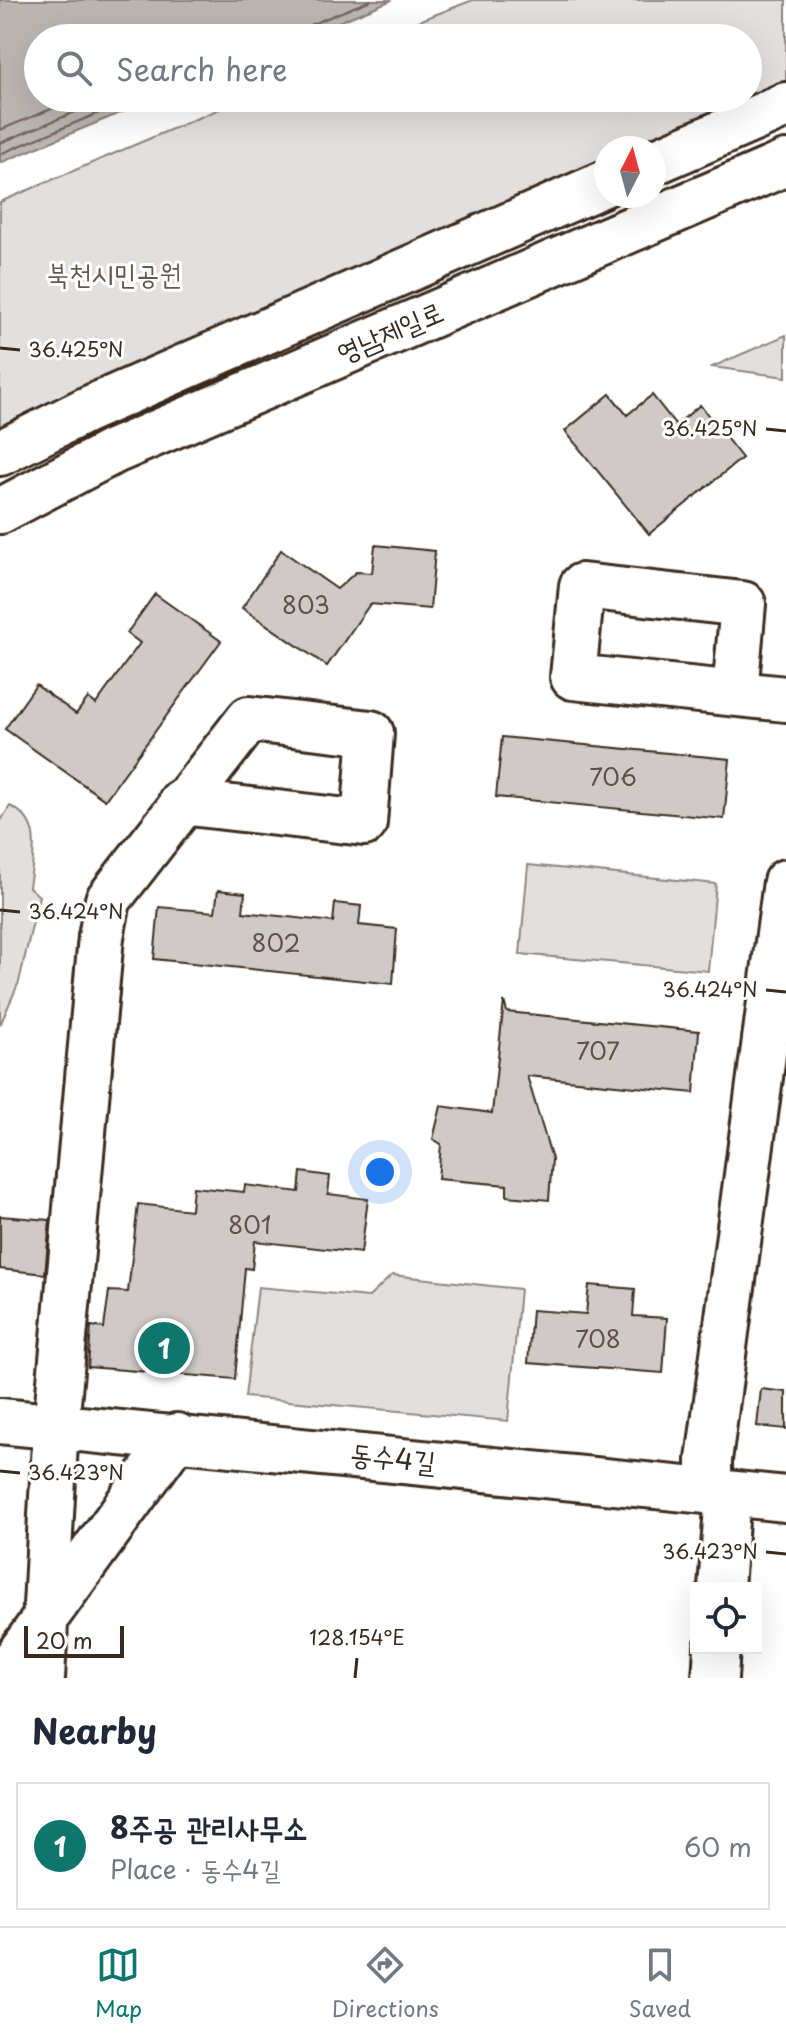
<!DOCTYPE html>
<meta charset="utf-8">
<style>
body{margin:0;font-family:"Playpen Sans","Poor Story",sans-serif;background:#f2f2f3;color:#1f2937}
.controls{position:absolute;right:24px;bottom:24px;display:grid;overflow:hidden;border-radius:0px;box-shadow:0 8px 32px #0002}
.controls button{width:72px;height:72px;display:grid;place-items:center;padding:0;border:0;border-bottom:2px solid #e0e1e3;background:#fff;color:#1f2937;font:40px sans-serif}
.compass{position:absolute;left:594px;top:136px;width:72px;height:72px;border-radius:50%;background:#fff;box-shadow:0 8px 32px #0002;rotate:6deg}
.scale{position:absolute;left:24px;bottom:20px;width:100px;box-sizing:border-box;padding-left:8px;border:4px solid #3b2a1e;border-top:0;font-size:22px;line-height:28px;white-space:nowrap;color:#3b2a1e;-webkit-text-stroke:6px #fff;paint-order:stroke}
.you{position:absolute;left:380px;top:1172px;width:28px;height:28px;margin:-20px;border:6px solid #fff;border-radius:50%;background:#1a73e8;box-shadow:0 0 0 12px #1a73e833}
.badge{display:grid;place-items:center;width:52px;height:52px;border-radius:50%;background:#0f766e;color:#fff;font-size:26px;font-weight:700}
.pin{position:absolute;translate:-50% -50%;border:4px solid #fff;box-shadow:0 2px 8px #0006}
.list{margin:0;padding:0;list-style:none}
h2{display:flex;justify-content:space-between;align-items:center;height:104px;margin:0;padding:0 32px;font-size:34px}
h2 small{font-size:26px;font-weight:400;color:#747a83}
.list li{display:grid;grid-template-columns:52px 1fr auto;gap:24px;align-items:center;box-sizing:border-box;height:128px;margin:0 16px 16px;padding:0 16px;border:2px solid #e0e1e3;border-radius:0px}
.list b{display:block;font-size:30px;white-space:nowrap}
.list p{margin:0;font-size:26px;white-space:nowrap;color:#747a83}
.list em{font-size:26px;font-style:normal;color:#747a83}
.icon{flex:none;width:44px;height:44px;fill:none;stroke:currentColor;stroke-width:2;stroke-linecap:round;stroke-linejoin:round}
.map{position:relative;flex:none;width:786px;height:1678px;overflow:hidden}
.search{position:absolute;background:#fff;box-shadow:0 8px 32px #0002;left:24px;right:24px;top:24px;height:88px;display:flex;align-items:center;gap:20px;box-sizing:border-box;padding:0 28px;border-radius:44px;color:#747a83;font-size:30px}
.sheet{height:248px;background:#fff}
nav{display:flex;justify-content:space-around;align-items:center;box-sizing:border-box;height:112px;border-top:2px solid #e0e1e3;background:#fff;font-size:22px;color:#747a83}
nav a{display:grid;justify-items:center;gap:4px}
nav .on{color:#0f766e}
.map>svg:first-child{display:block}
</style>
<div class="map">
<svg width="786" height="1678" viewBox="0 0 786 1678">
<rect width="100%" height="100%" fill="#fff"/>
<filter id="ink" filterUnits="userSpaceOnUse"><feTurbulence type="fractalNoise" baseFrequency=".0125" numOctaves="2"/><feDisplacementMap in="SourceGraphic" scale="16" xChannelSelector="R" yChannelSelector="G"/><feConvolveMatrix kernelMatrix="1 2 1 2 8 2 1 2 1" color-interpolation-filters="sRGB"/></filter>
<g filter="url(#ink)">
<path fill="#e2e0de" stroke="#8e857e" stroke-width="2" d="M473,0H786V100L654,148H606V179L0,443V202L245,98H748V38H375Z
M786,335V377L712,367Z
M10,806C44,821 33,857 29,887L39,896L19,982L0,1025V822Z
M528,865L716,884L708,971L520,954Z
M392,1275L520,1289L508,1421L245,1397L258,1287L369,1297Z"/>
<path fill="#bcb6b3" stroke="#887e77" stroke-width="2" d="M0,0H392L300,38H38V98H156L0,163Z"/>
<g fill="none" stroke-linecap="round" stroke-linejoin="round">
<path stroke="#6f625a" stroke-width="2" d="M301,38L305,27L371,0
M0,130L78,98
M0,143L109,98
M0,154L135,98"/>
</g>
<path fill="#cfcac7" stroke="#3b2a1e" stroke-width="2" d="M610,394L627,415L652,395L676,425L700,405L742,458L649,534L565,431Z
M375,545L435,551L430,609L370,604L327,666L242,608L281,550L337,589L356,572L372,573Z
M155,594L221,641L105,800L5,729L36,685L76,714L88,698L96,704L140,643L127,633Z
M502,737L730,759L724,819L496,797Z
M218,890L245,893L243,912L333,922L335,903L361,906L359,925L397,929L393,984L154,959L159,907L215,912Z
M504,1001L507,1012L699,1031L694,1093L527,1076L552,1159L549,1200L507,1196V1185L438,1179L441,1144L433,1139L441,1106L492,1113Z
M301,1172L330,1176L328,1194L368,1199L361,1253L255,1241L252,1269L245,1268L235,1379L88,1367L91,1326L104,1328L109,1291L128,1292L138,1204L191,1210L193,1187L244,1192L245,1185L299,1192Z
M0,1216L50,1220L45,1274L0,1269Z
M589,1285L635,1289L633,1316L667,1318L663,1373L528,1363L532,1310L586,1314Z
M761,1389L786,1392V1429L757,1426Z"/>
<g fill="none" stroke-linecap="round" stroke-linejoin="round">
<defs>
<path id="minor" d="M654,162L786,105
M0,453L86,410L606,183
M0,511L112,452L786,163
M735,693L743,604L582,586L573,677L786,699
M0,1421L786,1499
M709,1492V1460L786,882
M721,1588L728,1494
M2,1678L177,1436
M42,1678L56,1425L101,937L108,900L249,719L371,733L364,823L181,802
M715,1678L717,1648"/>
</defs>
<use href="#minor" stroke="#3b2a1e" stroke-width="50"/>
<use href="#minor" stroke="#fff" stroke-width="44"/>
</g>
</g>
<path fill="none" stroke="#3b2a1e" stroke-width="3" d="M0,348L20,350M766,429L786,431M0,910L20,912M766,990L786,992M0,1471L20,1473M766,1552L786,1554M355,1678L357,1658"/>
<g text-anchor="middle" stroke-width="6" stroke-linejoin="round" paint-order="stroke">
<g font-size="24" fill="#605248">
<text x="306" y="614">803</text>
<text x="613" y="786">706</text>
<text x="276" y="952">802</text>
<text x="598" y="1060">707</text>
<text x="250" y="1234">801</text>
<text x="598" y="1348">708</text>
</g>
<g font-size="28" fill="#65584e" stroke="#fff">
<text x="114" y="284">북천시민공원</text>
</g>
<g font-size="28" fill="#3b2a1e" stroke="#fff">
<text transform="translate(390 332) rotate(-23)" y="10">영남제일로</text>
<text transform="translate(393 1458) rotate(6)" y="10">동수4길</text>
</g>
</g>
<g font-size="20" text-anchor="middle" fill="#3b2a1e" stroke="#fff" stroke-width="6" stroke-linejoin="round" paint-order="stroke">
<text x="76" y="357">36.425°N</text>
<text x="710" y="436">36.425°N</text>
<text x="76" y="919">36.424°N</text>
<text x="710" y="997">36.424°N</text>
<text x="76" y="1480">36.423°N</text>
<text x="710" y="1559">36.423°N</text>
<text x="357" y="1645">128.154°E</text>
</g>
</svg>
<div class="controls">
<button><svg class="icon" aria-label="locate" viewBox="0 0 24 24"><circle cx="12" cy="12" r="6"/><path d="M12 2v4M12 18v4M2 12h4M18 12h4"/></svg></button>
</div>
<svg class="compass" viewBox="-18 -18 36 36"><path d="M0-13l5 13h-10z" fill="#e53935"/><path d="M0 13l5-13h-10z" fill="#747a83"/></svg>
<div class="scale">20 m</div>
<div class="you"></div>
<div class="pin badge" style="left:164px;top:1348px">1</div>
<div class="search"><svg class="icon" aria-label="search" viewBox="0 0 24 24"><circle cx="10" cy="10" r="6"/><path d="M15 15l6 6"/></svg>Search here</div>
</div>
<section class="sheet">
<h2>Nearby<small></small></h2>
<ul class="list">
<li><span class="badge">1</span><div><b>8주공 관리사무소</b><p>Place · 동수4길</p></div><em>60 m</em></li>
</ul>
</section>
<nav>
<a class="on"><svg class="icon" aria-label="map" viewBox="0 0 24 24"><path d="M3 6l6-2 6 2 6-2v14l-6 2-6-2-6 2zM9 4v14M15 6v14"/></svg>Map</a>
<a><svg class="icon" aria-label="directions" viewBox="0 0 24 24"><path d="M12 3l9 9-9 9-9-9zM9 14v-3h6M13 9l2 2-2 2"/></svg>Directions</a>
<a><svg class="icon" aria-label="saved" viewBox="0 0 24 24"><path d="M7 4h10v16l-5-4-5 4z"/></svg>Saved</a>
</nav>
